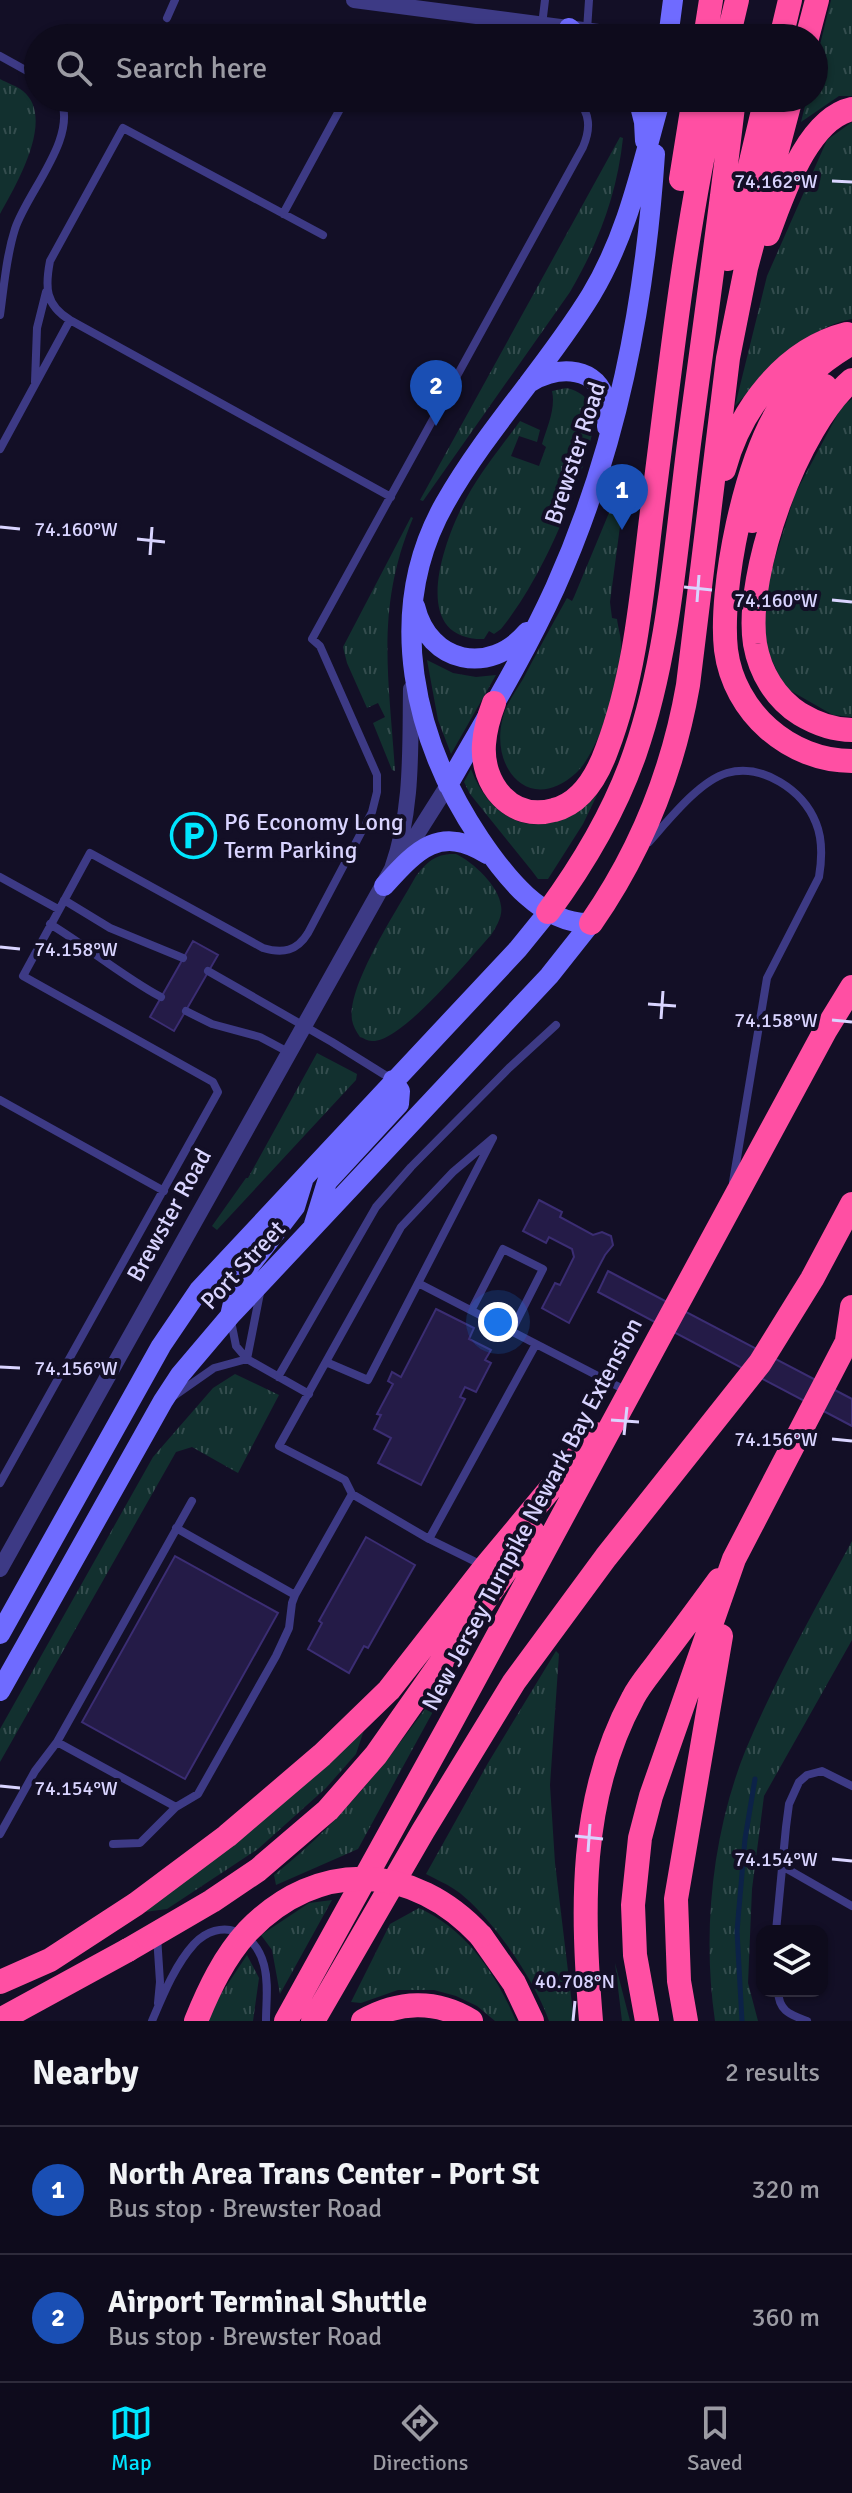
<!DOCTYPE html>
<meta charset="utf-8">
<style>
body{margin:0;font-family:Signika,sans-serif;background:#1c1929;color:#f1f3f6}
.controls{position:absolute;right:24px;bottom:24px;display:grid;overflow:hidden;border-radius:16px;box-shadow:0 2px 6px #0004}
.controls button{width:72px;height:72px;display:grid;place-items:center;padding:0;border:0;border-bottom:2px solid #2e2b3b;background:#0e0b1c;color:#f1f3f6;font:40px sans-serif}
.you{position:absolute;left:498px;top:1322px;width:28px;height:28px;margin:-20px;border:6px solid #fff;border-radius:50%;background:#1a73e8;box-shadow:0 0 0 12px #1a73e833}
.badge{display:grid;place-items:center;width:52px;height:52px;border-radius:50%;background:#00e5ff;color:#fff;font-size:26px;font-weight:700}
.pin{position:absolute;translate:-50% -66px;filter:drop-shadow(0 2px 4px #0008)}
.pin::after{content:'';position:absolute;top:42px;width:28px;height:24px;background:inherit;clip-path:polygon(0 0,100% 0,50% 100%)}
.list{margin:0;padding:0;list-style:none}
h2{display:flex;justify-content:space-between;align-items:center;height:104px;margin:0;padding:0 32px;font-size:34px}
h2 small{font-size:26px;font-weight:400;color:#9b9ba3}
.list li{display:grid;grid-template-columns:52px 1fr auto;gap:24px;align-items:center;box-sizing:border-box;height:128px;padding:0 32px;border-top:2px solid #2e2b3b}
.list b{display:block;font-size:30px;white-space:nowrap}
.list p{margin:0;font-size:26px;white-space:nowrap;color:#9b9ba3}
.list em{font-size:26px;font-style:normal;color:#9b9ba3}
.icon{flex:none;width:44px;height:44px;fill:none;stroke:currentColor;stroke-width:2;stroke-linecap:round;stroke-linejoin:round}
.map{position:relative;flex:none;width:852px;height:2021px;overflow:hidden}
.search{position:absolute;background:#0e0b1c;box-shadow:0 2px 6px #0004;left:24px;right:24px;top:24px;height:88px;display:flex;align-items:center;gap:20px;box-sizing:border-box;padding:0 28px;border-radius:44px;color:#9b9ba3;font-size:30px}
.sheet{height:360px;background:#0e0b1c}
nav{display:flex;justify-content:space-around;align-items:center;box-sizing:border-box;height:112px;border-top:2px solid #2e2b3b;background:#0e0b1c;font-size:22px;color:#9b9ba3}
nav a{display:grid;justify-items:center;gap:4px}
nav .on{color:#00e5ff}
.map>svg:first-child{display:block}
</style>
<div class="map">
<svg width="852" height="2021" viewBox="0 0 852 2021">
<defs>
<pattern id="grass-tufts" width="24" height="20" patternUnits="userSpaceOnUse" patternTransform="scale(2)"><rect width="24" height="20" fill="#12302f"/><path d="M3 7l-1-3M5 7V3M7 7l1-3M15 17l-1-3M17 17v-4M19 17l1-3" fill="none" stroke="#344d4e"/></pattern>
</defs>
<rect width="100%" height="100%" fill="#130f26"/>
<path fill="url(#grass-tufts)" d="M831,0H852V96H839L801,122L807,98H814V69Z
M0,79C7,83 17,86 23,91C56,118 16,185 0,214Z
M852,122V319C802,329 769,371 735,406L767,276L827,140Z
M620,137L623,138C617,195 598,244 570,292L423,501L420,500Z
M566,388C585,392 594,404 595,422C581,486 542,579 501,629L494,634L489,631L484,639C406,640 445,537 467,497C482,470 502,446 520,421L540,430L537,442L519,436L511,456L539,466L546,447L542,444C547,428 556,408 552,391Z
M852,399V717L833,715L784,687L764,642L767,584L795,494L842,406Z
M611,508L622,511L610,602L612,618L617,619C618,628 622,639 621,649C620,681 599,752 576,773C529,816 489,767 503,717C506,704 516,691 523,679C537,652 552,625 567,598L572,601L574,597Z
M411,517L413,518C375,608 389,677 395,771L392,770L373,723L385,717L378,703L367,708L347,663L343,647Z
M427,660L453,673L476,677L496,675L451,754L438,720Z
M471,769C495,832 550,842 597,795L583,824L548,879H538L532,871L470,794L464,782Z
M456,854C473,862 499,886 501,906C503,916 496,927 491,935C470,958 401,1043 372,1041C367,1041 364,1038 360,1037C356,1031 353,1026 352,1020C347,985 398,909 416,876C427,862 436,853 456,854Z
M317,1053L357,1074L356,1080L217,1230L212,1226L246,1178H248Z
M235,1374L279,1395L238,1473L192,1447L176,1452L0,1762V1729L153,1457L213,1388Z
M852,1541V1640L764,1796L752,1889L748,1983L758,2021H715C702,1933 712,1833 746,1749C776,1678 815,1609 852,1541Z
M556,1651L559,1654L550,1785L555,1863L574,2021H549C536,1982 489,1912 454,1889C445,1883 435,1879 426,1874L488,1763Z
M459,1664L358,1849L276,1885L274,1875C354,1812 398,1744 459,1664Z
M364,1730L356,1754L326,1788L258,1849L167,1909L137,1913Z
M332,1900L280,1994L272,1950L261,1935L309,1903Z
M419,1908C467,1930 496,1974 516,2021H495L477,2006L456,1996L434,1990H398L361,2003L351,2002L390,1924Z
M247,1955L259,1978L253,2021H207L211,2009Z
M615,1963L630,2021H622Z"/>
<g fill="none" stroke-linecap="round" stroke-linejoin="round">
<path stroke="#0c2248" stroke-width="5" d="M742,2021L737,1931L745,1839L755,1779"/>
</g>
<path fill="#241b47" stroke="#3b2d73" stroke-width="2" d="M193,941L218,955L174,1031L150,1017Z
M539,1200L562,1212L560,1217L593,1235L602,1232L611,1236L613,1245L605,1255L569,1323L542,1308L555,1283L560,1285L574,1257L572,1249L549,1237L546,1243L523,1231Z
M608,1271L852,1399V1426L598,1292Z
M436,1309L474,1328L469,1339L491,1350L485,1360L491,1363L476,1392L465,1387L460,1397L465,1399L421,1485L378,1463L391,1438L374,1429L381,1415L377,1414L393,1384L388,1381L392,1372L401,1377Z
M366,1537L415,1565L368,1648L364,1646L349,1673L308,1649L322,1623L319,1621Z
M175,1556L278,1613L185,1779L82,1722Z"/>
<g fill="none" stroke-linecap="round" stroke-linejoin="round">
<path stroke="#3d3a85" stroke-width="8" d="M167,18L175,0
M542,25L545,0
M587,30L589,0
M0,56L38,77
M283,214L346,98
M323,235L123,128L50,261C45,287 45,305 70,320L391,497
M0,315C4,287 6,257 15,229C27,192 79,137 60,98
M35,382L37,328L46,292
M0,449L70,320
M649,842C668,821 699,781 727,773C762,763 803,790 816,823C823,840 822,859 819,877L767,978L733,1182
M0,877L58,909
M64,900L110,928L183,958
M50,924C88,947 122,976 161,997
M208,971L332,1042L393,1080
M186,1011L212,1024L260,1037L290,1053
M0,1100L164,1191
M418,1283L627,1391
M472,1309L503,1249L543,1269L512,1330
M231,1321L236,1346L247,1359L309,1394
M247,1359L260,1293
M326,1362L368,1380L493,1138L453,1172L401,1227L279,1446L345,1480L352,1494L429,1539
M278,1377L376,1207L411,1167L509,1068L556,1025
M174,1396L214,1368L247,1359
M0,1483L218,1092L213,1082L23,976L90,853L263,948C283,954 297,951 308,933L372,812L377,792V775L320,646L312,639L583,147C591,128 590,114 577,98
M176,1528L295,1595
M484,1566L429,1539L536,1344
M57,1742L176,1807L198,1794L276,1656L289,1628L292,1603L295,1595L352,1494
M0,1834L35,1771L57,1742L192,1501
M113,1844L140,1843L176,1807
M782,1866L852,1906
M776,1931L786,1827L789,1804L799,1782L807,1775L822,1771L852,1786
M157,1936L160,1982L158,2003
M778,1991C779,2011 789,2014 807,2021
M152,2021C163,1995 175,1965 194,1944C220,1917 255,1930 264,1965C269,1983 266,2002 266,2021"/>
<path stroke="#3d3a85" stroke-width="16" d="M354,0L644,38
M400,861L448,785
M0,1569L392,869C413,810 410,750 411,689"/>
<path stroke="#6f6bff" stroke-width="20" d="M569,28L581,38
M668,38L673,0
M638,98L644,122L645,141
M529,383C552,367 593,364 604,396C608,405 607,417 607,427
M415,606C429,664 490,676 527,632
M448,785C485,720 524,656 555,588C617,450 645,304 655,154
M384,886C416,851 439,824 487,854
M591,923C542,925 505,876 480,839C414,741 383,612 445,503C487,429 547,367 591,295C626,237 640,173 658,108
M314,1224L327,1182L399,1104L400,1091L393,1080
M230,1316L238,1281L295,1207L303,1181
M0,1634L161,1346L199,1290L518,949L548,912
M0,1691L163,1401L180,1375L230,1316L549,976L591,923"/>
<path stroke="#ff4fa3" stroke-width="24" d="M705,38L711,0
M728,38L737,0
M781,38L790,0
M807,38L817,0
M681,179L694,98
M768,234C783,195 807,119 852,109
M728,259L766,98
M852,343C824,359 798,381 780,408C746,459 719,588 726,650C734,712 789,761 852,761
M852,380C798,426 744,573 755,644C760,672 775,698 800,714C815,723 834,730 852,730
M724,469C740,410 784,350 847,334
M752,521C769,473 787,422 825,386
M494,703C489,716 485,730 484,744C481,784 511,822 554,810C582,803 598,774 607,749C636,673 642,591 652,511C670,373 684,234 715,98
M548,912C584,863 615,811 635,753C670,652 676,541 690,436C705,323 721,211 734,98
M591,923C641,851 673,771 688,685L728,358L746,268L791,98
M846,1347L852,1307
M481,1936L514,1983L532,2021
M128,1950L212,1901L258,1870L328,1810L376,1755L533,1532
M0,1982L50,1960L136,1904L227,1836L322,1755L389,1690L486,1566L596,1434
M286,2021L449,1726L825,1031L852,987
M313,2021L423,1831L514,1682L606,1557L760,1363L812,1279L852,1204
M363,2021C398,2001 436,1999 471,2021
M591,2021C582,1911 578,1799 633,1698C640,1684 652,1671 661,1658C681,1632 700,1606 719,1580
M647,2021L635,1955L633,1905L640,1838L651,1796L734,1559L852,1332
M686,2021L679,1981L676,1899L721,1636"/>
<path stroke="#ff4fa3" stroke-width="24" d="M0,2020L128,1950
M196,2021C209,1989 224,1957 248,1931C318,1858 414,1863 481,1936"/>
</g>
<path fill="none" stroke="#d9d4ff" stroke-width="3" d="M832,181L852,182M0,527L20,529M137,539L165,542M150,555L152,527M684,587L712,590M832,600L852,602M697,602L699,575M0,947L20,949M648,1004L676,1006M661,1019L663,991M832,1020L852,1022M0,1367L20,1368M611,1420L639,1422M624,1435L627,1407M832,1439L852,1441M0,1786L20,1788M575,1836L603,1839M588,1852L590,1824M832,1859L852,1861M573,2021L575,2001"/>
<defs>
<symbol id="parking-ring" viewBox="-11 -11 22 22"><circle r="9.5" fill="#130f26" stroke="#00e5ff" stroke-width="1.5"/><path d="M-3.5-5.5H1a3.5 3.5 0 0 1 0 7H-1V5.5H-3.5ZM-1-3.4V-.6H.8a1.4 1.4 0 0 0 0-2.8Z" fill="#00e5ff"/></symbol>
</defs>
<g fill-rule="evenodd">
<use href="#parking-ring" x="168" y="810" width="51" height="51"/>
</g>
<g text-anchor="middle" stroke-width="8" stroke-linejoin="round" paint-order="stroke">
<g font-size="24" fill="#d9d4ff" stroke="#130f26">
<text transform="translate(575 453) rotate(-72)" y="8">Brewster Road</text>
<text transform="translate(169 1215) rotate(-61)" y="8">Brewster Road</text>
<text transform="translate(243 1265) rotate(-47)" y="8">Port Street</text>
<text transform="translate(532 1514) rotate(-62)" y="8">New Jersey Turnpike Newark Bay Extension</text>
</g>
<g font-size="24" fill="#d9d4ff" stroke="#130f26" text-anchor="start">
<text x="224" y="830">P6 Economy Long<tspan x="224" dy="28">Term Parking</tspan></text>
</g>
</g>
<g font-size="20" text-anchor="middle" fill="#d9d4ff" stroke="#130f26" stroke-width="8" stroke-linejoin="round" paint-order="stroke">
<text x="776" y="188">74.162°W</text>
<text x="76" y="536">74.160°W</text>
<text x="776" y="607">74.160°W</text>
<text x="76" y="956">74.158°W</text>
<text x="776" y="1027">74.158°W</text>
<text x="76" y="1375">74.156°W</text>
<text x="776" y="1446">74.156°W</text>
<text x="76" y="1795">74.154°W</text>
<text x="776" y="1866">74.154°W</text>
<text x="575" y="1988">40.708°N</text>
</g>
</svg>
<div class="controls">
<button><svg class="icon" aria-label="layers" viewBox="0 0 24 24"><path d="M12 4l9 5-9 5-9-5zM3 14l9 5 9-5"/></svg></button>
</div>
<div class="you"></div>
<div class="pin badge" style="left:622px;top:530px;background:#1a4fb4">1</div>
<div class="pin badge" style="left:436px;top:426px;background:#1a4fb4">2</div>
<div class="search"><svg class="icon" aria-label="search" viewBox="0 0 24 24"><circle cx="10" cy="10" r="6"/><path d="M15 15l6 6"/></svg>Search here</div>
</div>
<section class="sheet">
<h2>Nearby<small>2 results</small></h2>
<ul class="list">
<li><span class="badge" style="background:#1a4fb4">1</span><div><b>North Area Trans Center - Port St</b><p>Bus stop · Brewster Road</p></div><em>320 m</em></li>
<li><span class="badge" style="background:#1a4fb4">2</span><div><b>Airport Terminal Shuttle</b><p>Bus stop · Brewster Road</p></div><em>360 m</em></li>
</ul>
</section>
<nav>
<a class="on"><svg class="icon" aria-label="map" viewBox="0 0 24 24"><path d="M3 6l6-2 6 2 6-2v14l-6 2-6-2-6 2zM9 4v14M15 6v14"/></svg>Map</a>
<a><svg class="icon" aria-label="directions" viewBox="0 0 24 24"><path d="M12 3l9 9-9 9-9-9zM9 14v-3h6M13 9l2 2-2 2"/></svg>Directions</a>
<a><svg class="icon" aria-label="saved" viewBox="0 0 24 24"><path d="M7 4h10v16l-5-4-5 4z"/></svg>Saved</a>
</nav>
